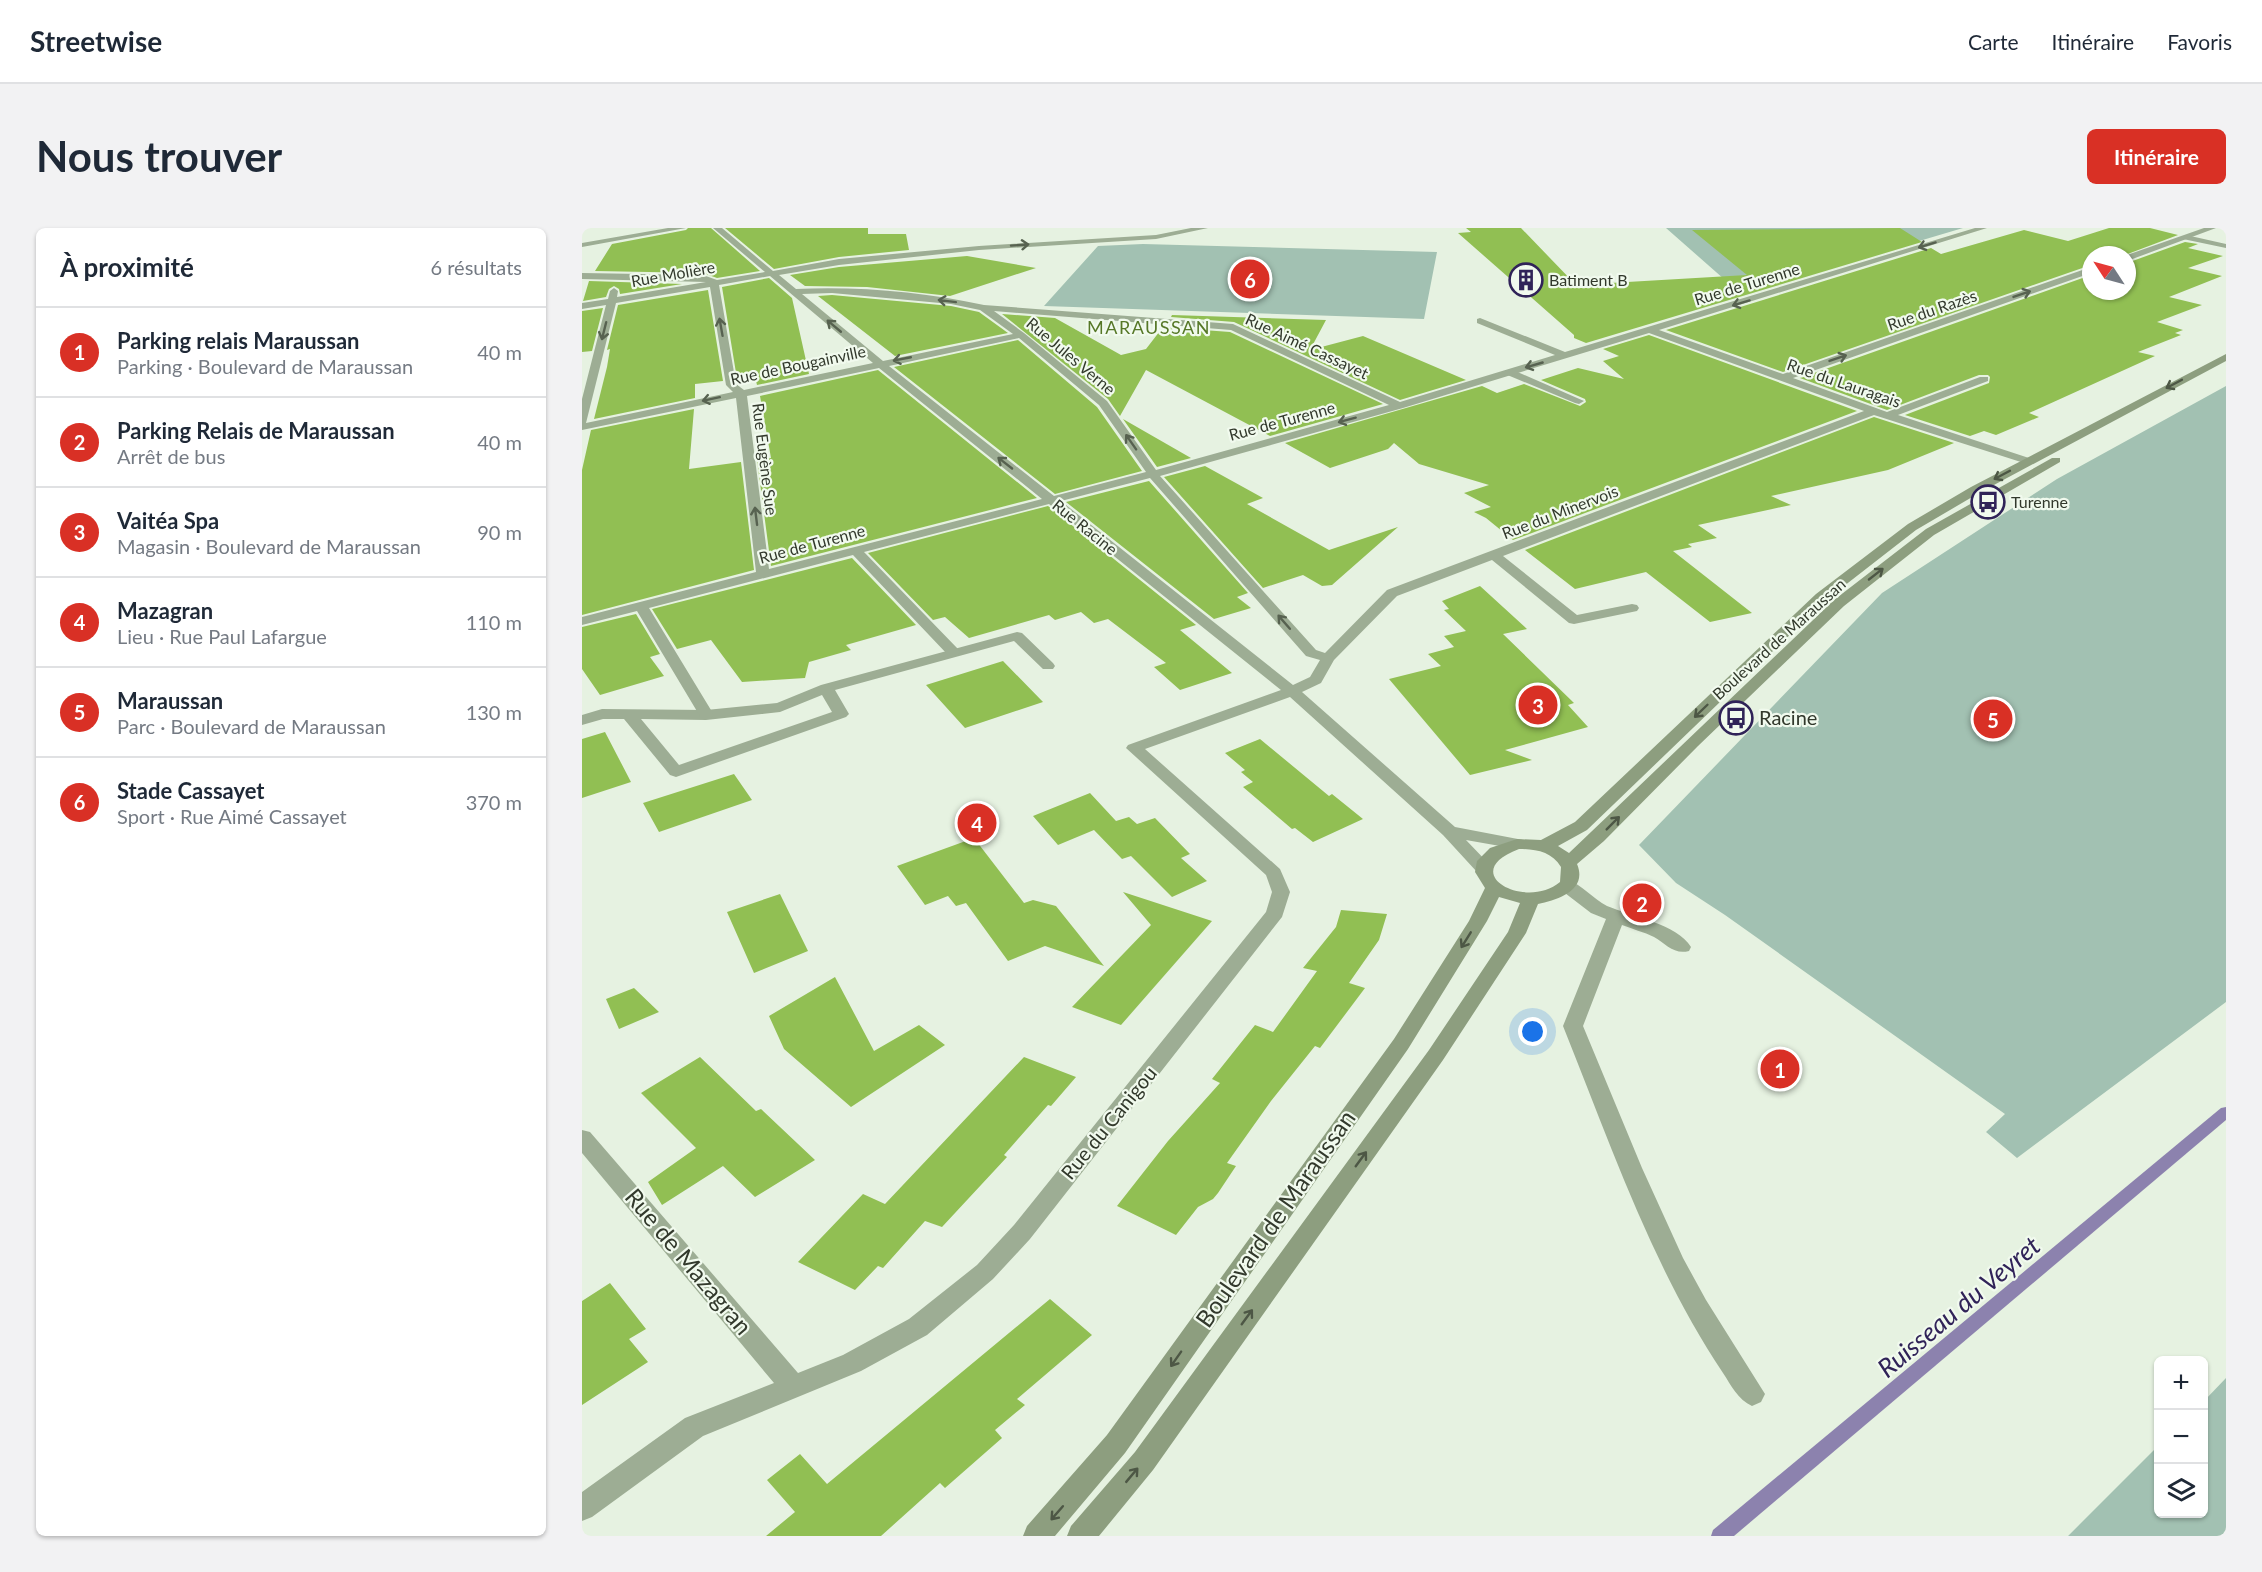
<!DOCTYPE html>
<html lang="fr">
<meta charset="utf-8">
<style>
body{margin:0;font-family:Lato,sans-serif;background:#f2f2f3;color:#1f2937}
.controls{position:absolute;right:18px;bottom:18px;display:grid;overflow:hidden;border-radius:9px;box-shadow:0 2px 4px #0004}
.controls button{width:54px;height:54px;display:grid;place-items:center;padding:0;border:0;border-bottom:2px solid #e0e1e3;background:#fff;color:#1f2937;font:30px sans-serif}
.compass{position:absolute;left:1500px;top:18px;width:54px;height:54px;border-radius:50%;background:#fff;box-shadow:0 2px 4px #0004;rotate:306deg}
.you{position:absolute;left:951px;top:804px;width:21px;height:21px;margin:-15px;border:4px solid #fff;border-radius:50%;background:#1a73e8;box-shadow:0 0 0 9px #1a73e833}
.badge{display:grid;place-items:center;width:39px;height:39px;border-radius:50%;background:#d93025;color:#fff;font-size:20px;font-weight:700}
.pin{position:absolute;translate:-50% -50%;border:3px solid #fff;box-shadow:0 2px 6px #0006}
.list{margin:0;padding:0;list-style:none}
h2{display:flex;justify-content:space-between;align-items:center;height:78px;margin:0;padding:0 24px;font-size:26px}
h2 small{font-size:20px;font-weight:400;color:#747a83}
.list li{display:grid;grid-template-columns:39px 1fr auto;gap:18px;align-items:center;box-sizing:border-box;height:90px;padding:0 24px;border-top:2px solid #e0e1e3}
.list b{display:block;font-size:22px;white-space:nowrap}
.list p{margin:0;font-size:20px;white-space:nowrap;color:#747a83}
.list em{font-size:20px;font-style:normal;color:#747a83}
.icon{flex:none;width:33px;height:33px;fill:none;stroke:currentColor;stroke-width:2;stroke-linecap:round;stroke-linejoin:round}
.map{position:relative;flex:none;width:1644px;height:1308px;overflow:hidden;border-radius:9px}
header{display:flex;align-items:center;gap:36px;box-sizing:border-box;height:84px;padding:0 30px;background:#fff;border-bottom:2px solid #e0e1e3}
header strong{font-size:28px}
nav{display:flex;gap:33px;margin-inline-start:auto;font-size:21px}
.intro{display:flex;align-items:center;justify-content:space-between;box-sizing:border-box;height:144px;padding:0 36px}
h1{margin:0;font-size:42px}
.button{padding:15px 27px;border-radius:9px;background:#d93025;color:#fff;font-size:21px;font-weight:700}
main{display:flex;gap:36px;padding:0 36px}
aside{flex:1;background:#fff;border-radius:9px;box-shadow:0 2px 4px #0004}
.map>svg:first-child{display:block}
</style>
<header>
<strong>Streetwise</strong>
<nav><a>Carte</a><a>Itinéraire</a><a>Favoris</a></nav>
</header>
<div class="intro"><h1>Nous trouver</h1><a class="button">Itinéraire</a></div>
<main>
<aside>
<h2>À proximité<small>6 résultats</small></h2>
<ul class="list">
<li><span class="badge">1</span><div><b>Parking relais Maraussan</b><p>Parking · Boulevard de Maraussan</p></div><em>40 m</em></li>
<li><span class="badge">2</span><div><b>Parking Relais de Maraussan</b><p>Arrêt de bus</p></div><em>40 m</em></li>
<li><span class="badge">3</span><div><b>Vaitéa Spa</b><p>Magasin · Boulevard de Maraussan</p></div><em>90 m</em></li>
<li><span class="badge">4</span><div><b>Mazagran</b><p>Lieu · Rue Paul Lafargue</p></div><em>110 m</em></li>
<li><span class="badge">5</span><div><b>Maraussan</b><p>Parc · Boulevard de Maraussan</p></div><em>130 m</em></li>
<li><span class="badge">6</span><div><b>Stade Cassayet</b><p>Sport · Rue Aimé Cassayet</p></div><em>370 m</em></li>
</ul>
</aside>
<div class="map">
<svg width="1644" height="1308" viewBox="0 0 1644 1308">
<rect width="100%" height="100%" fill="#e6f2e1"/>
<path fill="#a2c1b2" d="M1084,0H1381L1159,66Z
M561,16L855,24L842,91L462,78L516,18Z
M1644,158V774L1435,930L1404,904L1423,886L1143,687L1094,655L1057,617L1300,365L1475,251Z
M1644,1150V1308H1486L1576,1218V1286H1622V1173Z"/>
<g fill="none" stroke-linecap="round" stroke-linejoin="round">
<path fill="#8c82ae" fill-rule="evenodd" d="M1644,879V892L1152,1308H1129L1131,1302L1639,880Z"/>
</g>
<path fill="#91bf53" d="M106,0H129L178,43L135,50L121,45L13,43L30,16L104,2Z
M143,0H286V6H324L327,22L257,29L192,41Z
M884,0H939L994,57L1165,47L1110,2L1318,0L1340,14L1004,115L992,110V107L876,5L889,4Z
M1527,0H1568L1596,7L1543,27H1509V37L1201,144L1084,102L1349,20L1359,26L1442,2L1486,13Z
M1603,14L1616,16L1606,20L1641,28L1606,40L1640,48L1587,69L1620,77L1575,94L1601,102L1593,105L1599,107L1556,124L1573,128L1447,185L1457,189L1414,207L1402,203L1388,208L1323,187L1407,155L1408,149L1406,147H1397L1305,182L1218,150L1509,47V63H1545V35Z
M385,28L454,40L368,68L285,59L223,58L208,47L257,39Z
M187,50L210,70L227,146L175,157L173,149L155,151L140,59Z
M7,53L100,56L38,66L37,61L32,58L27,61L24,69L1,73Z
M126,62L141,153L113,156V170L12,191L25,139L28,121L25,122L36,77Z
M250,67L369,78L397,84L426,105L313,128L236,68Z
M21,80L10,123L0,124V83Z
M420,86L473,90L539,127L564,121L581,99L648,104L801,176L688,208L564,142L538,188L526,171Z
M590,87L744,92L728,122L781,108L884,152L818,172L652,94L589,89Z
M1067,107L1275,183L931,312L904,290L892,284L909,279L882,265L907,257L837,236L812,215L806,221L748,240L703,215L900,158L915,165L942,156L998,178L1004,174L1003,171L959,152L996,140L1042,151L1021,133L1037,128L1021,121Z
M436,112L515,179L560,243L473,266L312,139Z
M296,142L455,270L189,338L175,232L189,230L178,168Z
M112,181L107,241L159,234L172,342L0,387V242L9,202Z
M1292,189L1372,215L1306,242L1189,268L1209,277L1116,297L1135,310L1106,316L1110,319L1091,323L1170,385L1128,394L1064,344L993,361L943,322Z
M541,191L609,230L575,239Z
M623,238L681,270L665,276L747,322L816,299L750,357L740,358L721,347L681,360L582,249Z
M567,253L666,365L655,369L669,380L632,391L484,274Z
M466,278L614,397L598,402L650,445L598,462L572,439L584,435L526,391L512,395L499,384L473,392L467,387L387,410L363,389L351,392L286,325Z
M270,330L334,397L264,417L269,422L227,434L223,450L160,454L129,412L95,421L70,381Z
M898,358L945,401L921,406L992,475L986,477L1006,499L923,522L950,532L888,547L807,451L859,438L846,426L872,419L862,408L884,403L862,382L867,381L860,373Z
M54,386L78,426L68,429L82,448L18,467L0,441V399Z
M421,433L461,474L383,500L344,457Z
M23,504L49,554L0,570V511Z
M678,511L747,568L750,566L781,591L731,614L713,600L710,601L661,559L671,554L659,544L663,542L643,525Z
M152,546L170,572L77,604L61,575Z
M508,565L534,593L547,589L555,596L573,590L608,626L599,630L625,653L590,669L549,628L540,631L512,602L476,617L451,588Z
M392,610L442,675L451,672L474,678L522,738L463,718L426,733L384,675L374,678L366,668L343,677L315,638Z
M541,664L630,693L539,797L490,779L569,697Z
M198,666L226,723L172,745L145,684Z
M759,682L805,686L797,712L767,755L783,760L738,820L733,818L689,873L645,935L654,938L636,965L631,971L616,979L594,1007L535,978L586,913L638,855L630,851L673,797L691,804L735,743L721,740L754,699Z
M253,749L292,823L337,797L363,817L269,879L202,821L187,788Z
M52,760L77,784L37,801L24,771Z
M118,829L174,883L179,881L233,932L173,969L141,938L80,977L66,954L114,920L59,865Z
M442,829L494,849L469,878L466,877L422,927L425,929L360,999L343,993L301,1040L296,1038L273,1062L216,1034L281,966L303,976Z
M28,1055L64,1101L47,1111L66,1134L0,1177V1073Z
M468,1071L510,1107L435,1171L443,1177L413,1202L420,1210L363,1260L358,1255L299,1308H184L213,1284L185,1252L218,1226L245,1256Z"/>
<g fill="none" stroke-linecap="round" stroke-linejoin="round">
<path fill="#9dad94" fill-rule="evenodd" d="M1604,7L1644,16V20L1601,11L1600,9Z
M923,142H931L1002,173L997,176L993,175L923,146Z
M435,404L440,405L471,435L473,438L471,441H461L432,413L253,462L267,486L264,489L94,549L88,547L42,491H21L0,497V487L20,481L124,482L195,475L239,457ZM240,467L250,484L97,537L59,491L124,492L198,484Z
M985,652C1000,656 1011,671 1025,678C1049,688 1095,696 1109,719L1107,723C1092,727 1084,716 1072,709C1062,704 1050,701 1040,697L1001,798L1060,940L1101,1030L1124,1072L1183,1166L1179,1174L1170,1178C1156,1172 1149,1157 1141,1145C1070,1039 1028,915 981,798L1024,691L1009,685L979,662L976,658L979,654Z"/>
<path fill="#9dad94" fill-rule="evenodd" d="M86,0H104L0,19V15Z
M131,0H140L191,43L257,31L397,18L574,7L609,0H626L574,11L397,22L257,37L197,47L214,61C276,58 342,64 402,77L651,96L818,174L973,127L895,95V91L898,90L983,124L1393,0H1405L1077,102L1201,146L1509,39V45L1211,150L1305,184L1398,149H1406V153L1316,187L1450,231V235H1442L1292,187L921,328L995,387L1050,376L1055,377L1057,380L1055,383L992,396L987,395L910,332L815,368L752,432L739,455L720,464L873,599L941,612L944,616L941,620L935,621L884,612L907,636L910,640L907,644H895L861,607L708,469L563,521L698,641L708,664L700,689L448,1011L411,1051L345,1107L279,1143L121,1208L10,1289L0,1293V1264L103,1190L192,1155L0,925V902L8,904L216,1145L261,1127L327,1091L395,1037L432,997L684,684L690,664L684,647L544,520L546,517L699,462L467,276L282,324L376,421L378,424L376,427H366L271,327L67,380L132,487L129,490H119L55,383L0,397V389L174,344L154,170L0,202V171L24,77L0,81V75L26,71L28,63L32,60L36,63L35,69L124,54L0,51V45L121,47L135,52L183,44ZM188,48L291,135L162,162L154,156L137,57ZM128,59L144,157L151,164L4,195L34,75ZM250,65L369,76L398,82L431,106L301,133L220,66ZM412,83L649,102L807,177L574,242L525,173L442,105ZM1067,105L1282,183L805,362L743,425L734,422L578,248L821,180ZM437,110L517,177L564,244L472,268L307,138ZM297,140L460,271L187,341L165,168ZM568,250L724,428L738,432L728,449L711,457L479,273Z
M1622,0H1634L1545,33V27Z"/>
<path fill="#8d9e7f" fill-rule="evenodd" d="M1644,126V133L1397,265L1334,302L1244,372L1005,602L976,618L987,625L1252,372L1344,301L1470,230H1478V234L1352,307L1262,378L1116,518L1022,613L995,636C1006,662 976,672 956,676L944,705L861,832L571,1242L517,1308H485L489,1298L553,1224L847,822L926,704L938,675L917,669L905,693L826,821L543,1225L473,1308H441L445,1298L525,1207L812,811L887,693L903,660L893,644L895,633L908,620L935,611L959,612L993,594L1234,366L1326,296L1389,259ZM937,621C954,621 970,624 979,639L978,654C944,683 873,645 937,621Z"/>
</g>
<defs><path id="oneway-shaft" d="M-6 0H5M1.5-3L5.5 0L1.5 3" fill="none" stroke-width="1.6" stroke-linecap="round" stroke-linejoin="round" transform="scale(1.5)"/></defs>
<g stroke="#576250">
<use href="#oneway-shaft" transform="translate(438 17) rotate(-4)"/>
<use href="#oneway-shaft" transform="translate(1345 17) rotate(163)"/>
<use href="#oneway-shaft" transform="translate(1440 66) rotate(-19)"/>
<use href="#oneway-shaft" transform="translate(365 73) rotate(-173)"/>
<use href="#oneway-shaft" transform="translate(1159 75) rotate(163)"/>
<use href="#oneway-shaft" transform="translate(252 98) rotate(-140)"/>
<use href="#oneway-shaft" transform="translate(139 99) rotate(-100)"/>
<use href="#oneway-shaft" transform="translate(22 103) rotate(104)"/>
<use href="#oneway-shaft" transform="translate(1256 130) rotate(-19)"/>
<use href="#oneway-shaft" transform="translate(320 131) rotate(169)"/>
<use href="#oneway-shaft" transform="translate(952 137) rotate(164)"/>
<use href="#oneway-shaft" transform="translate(129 171) rotate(168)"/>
<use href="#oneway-shaft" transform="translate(765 192) rotate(165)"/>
<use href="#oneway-shaft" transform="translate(549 214) rotate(-125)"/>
<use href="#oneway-shaft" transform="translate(423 235) rotate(-142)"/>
<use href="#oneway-shaft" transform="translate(174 288) rotate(-97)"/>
<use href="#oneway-shaft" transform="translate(702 394) rotate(-131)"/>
</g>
<g stroke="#4d5745">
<use href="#oneway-shaft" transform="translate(1592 156) rotate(152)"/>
<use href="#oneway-shaft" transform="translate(1420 247) rotate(152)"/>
<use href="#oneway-shaft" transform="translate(1294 346) rotate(-38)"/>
<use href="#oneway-shaft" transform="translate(1119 483) rotate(136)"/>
<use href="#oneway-shaft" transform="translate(1031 595) rotate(-45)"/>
<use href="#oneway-shaft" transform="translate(884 712) rotate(122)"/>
<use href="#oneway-shaft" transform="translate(779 931) rotate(-54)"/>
<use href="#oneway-shaft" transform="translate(665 1089) rotate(-54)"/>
<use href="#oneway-shaft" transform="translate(594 1131) rotate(125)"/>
<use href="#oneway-shaft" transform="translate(550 1247) rotate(-50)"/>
<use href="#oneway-shaft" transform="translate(475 1285) rotate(131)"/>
</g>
<defs>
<symbol id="building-ring" viewBox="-11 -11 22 22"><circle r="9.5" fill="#f1faee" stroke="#302358" stroke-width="1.5"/><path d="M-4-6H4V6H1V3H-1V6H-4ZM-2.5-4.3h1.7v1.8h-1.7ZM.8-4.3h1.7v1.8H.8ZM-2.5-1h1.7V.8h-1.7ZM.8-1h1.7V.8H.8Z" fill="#302358"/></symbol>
<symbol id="bus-ring" viewBox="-11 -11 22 22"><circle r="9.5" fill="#f1faee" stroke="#302358" stroke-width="1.5"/><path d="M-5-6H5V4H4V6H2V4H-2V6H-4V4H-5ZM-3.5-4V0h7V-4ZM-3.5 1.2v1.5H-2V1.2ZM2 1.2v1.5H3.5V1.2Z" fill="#302358"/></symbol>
</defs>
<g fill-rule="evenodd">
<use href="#building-ring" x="925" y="33" width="38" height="38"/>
<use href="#bus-ring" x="1387" y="255" width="38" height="38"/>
<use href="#bus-ring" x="1135" y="471" width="38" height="38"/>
</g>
<g text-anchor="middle" stroke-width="4.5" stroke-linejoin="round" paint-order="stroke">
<g font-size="16" fill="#32392c" stroke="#f1faee">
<text transform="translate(91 46) rotate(-10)" y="6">Rue Molière</text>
<text transform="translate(1165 56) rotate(-17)" y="6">Rue de Turenne</text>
<text transform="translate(1350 82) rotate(-19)" y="6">Rue du Razès</text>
<text transform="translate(725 118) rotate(25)" y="6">Rue Aimé Cassayet</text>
<text transform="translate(489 128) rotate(40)" y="6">Rue Jules Verne</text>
<text transform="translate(216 137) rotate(-12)" y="6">Rue de Bougainville</text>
<text transform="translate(1262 155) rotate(19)" y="6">Rue du Lauragais</text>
<text transform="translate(700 193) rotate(-15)" y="6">Rue de Turenne</text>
<text transform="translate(183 231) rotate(83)" y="6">Rue Eugène Sue</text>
<text transform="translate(978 284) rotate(-21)" y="6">Rue du Minervois</text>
<text transform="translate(503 299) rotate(39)" y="6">Rue Racine</text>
<text transform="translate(230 316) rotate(-15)" y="6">Rue de Turenne</text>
<text transform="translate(1197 411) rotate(-42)" y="6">Boulevard de Maraussan</text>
</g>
<g font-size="16" fill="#32392c" stroke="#f1faee" text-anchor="start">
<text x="967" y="58">Batiment B</text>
<text x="1429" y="280">Turenne</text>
</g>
<g font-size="18" letter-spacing="1.5" fill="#567827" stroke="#f1faee">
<text x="567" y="106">MARAUSSAN</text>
</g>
<g font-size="20" fill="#32392c" stroke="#f1faee" text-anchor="start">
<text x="1177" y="497">Racine</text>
</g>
<g font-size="20" fill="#32392c" stroke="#f1faee">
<text transform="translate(527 895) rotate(-51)" y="7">Rue du Canigou</text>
</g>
<g font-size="24" fill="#32392c" stroke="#f1faee">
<text transform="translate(694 991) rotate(-55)" y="8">Boulevard de Maraussan</text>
<text transform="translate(106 1034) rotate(50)" y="8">Rue de Mazagran</text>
</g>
<g font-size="26" font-style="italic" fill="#302358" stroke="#f1faee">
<text transform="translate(1377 1079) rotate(-40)" y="9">Ruisseau du Veyret</text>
</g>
</g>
</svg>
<div class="controls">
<button>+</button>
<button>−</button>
<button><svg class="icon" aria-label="layers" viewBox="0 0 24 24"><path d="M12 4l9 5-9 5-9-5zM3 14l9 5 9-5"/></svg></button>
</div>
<svg class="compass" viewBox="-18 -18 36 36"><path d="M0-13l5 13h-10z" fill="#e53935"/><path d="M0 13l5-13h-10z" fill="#747a83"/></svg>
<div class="you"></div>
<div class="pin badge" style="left:1198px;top:841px">1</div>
<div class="pin badge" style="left:1060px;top:675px">2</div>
<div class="pin badge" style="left:956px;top:477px">3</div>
<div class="pin badge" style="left:395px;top:595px">4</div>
<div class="pin badge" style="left:1411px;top:491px">5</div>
<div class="pin badge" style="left:668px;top:51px">6</div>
</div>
</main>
